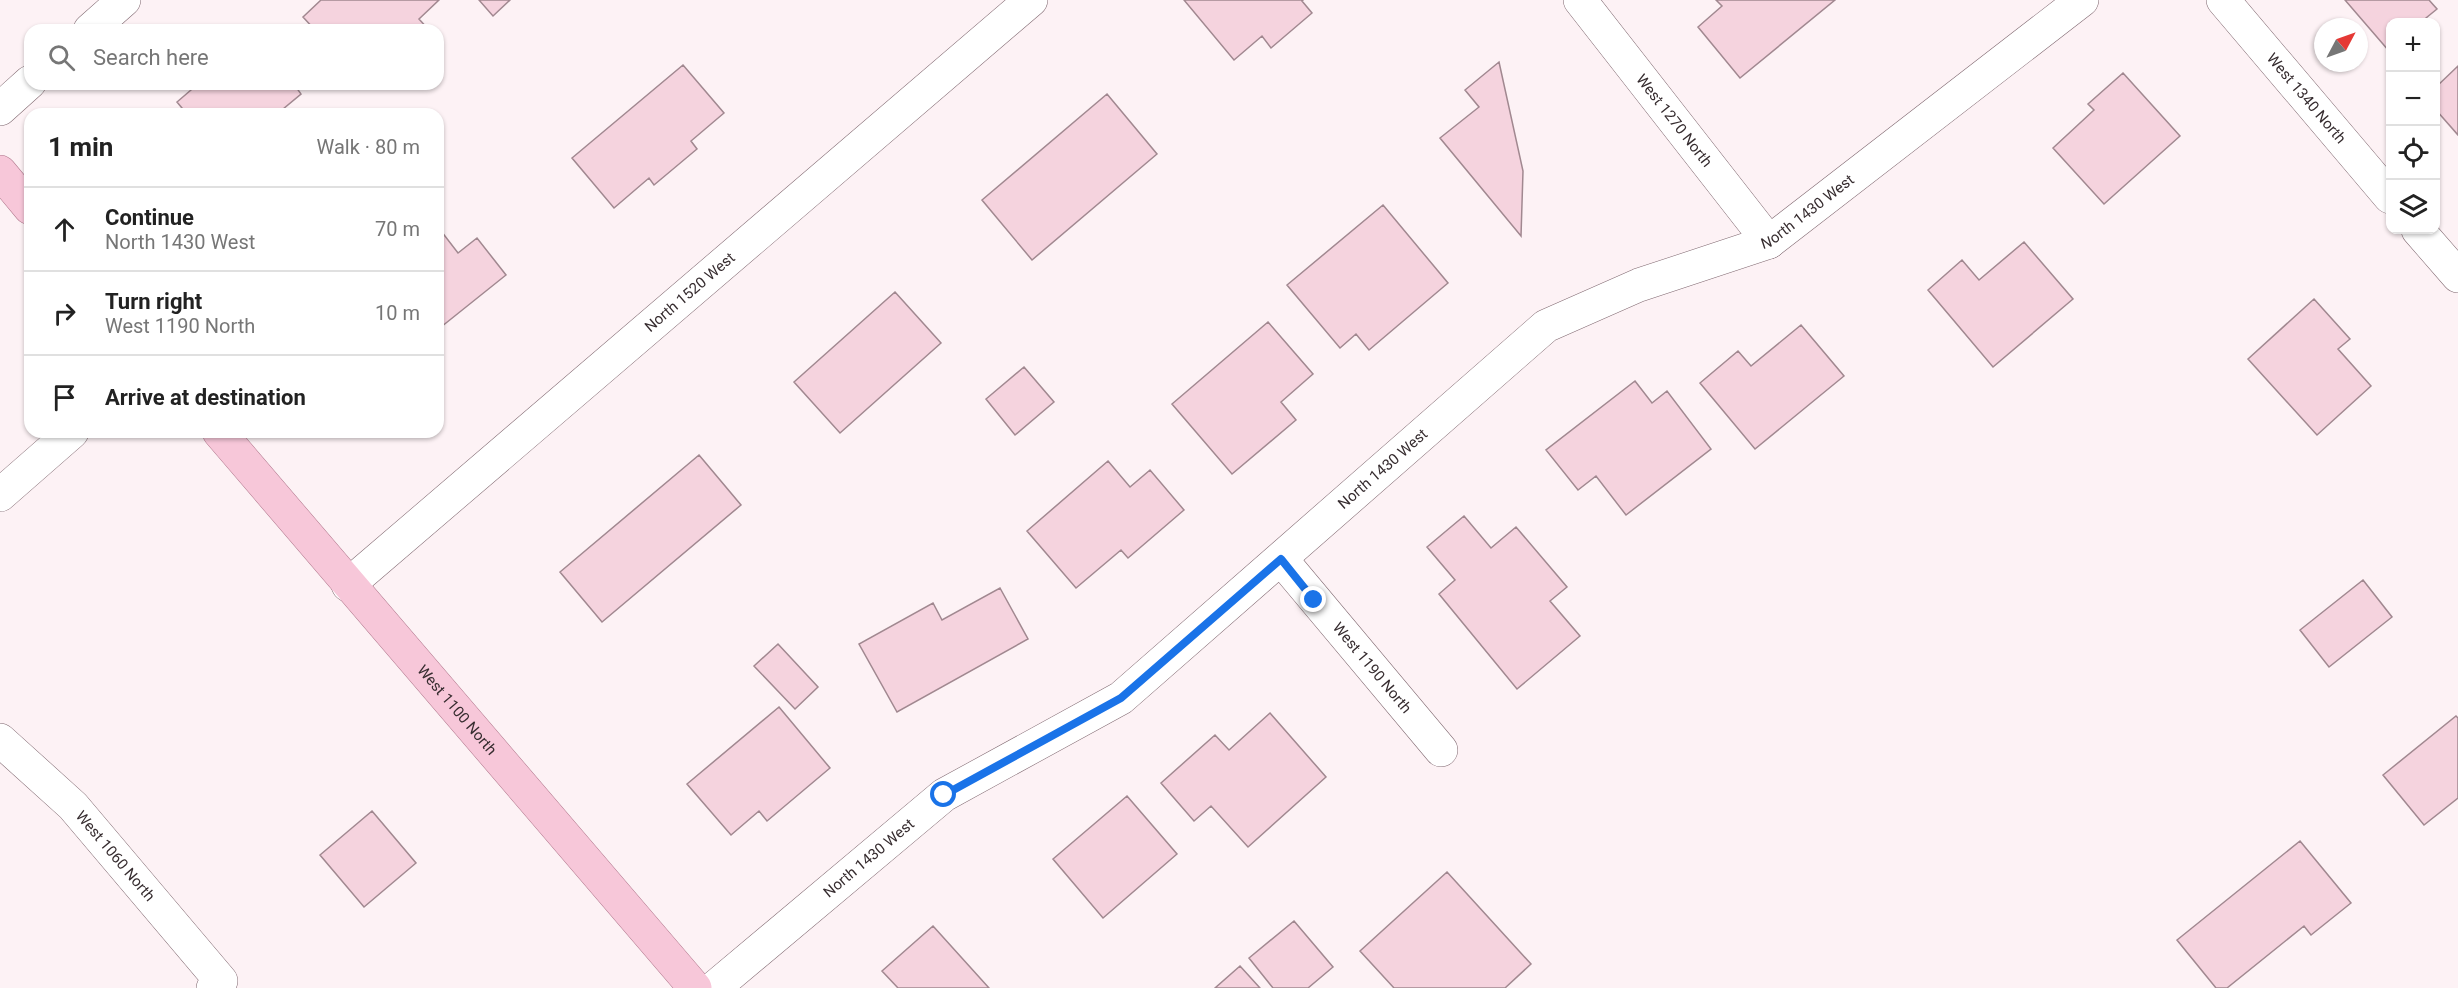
<!DOCTYPE html>
<meta charset="utf-8">
<style>
body{margin:0;font-family:Roboto,sans-serif;background:#f2f2f2;color:#222}
.controls{position:absolute;right:18px;top:18px;display:grid;overflow:hidden;border-radius:12px;box-shadow:0 2px 4px #0004}
.controls button{width:54px;height:54px;display:grid;place-items:center;padding:0;border:0;border-bottom:2px solid #e0e0e0;background:#fff;color:#222;font:30px sans-serif}
.compass{position:absolute;left:2314px;top:18px;width:54px;height:54px;border-radius:50%;background:#fff;box-shadow:0 2px 4px #0004;rotate:49deg}
.stop{position:absolute;width:18px;height:18px;margin:-14px;border:4px solid #1a73e8;border-radius:50%;background:#fff}
.stop.end{background:#1a73e8;border-color:#fff;box-shadow:0 2px 6px #0008}
.list{margin:0;padding:0;list-style:none}
h2{display:flex;justify-content:space-between;align-items:center;height:78px;margin:0;padding:0 24px;font-size:26px}
h2 small{font-size:20px;font-weight:400;color:#767676}
.list li{display:grid;grid-template-columns:39px 1fr auto;gap:18px;align-items:center;box-sizing:border-box;height:84px;padding:0 24px;border-top:2px solid #e0e0e0}
.list b{display:block;font-size:22px;white-space:nowrap}
.list p{margin:0;font-size:20px;white-space:nowrap;color:#767676}
.list em{font-size:20px;font-style:normal;color:#767676}
.icon{flex:none;width:33px;height:33px;fill:none;stroke:currentColor;stroke-width:2;stroke-linecap:round;stroke-linejoin:round}
.map{position:relative;flex:none;width:2458px;height:988px;overflow:hidden}
.search{position:absolute;background:#fff;box-shadow:0 2px 4px #0004;left:24px;top:24px;width:420px;height:66px;display:flex;align-items:center;gap:15px;box-sizing:border-box;padding:0 21px;border-radius:18px;color:#767676;font-size:22px}
.panel{position:absolute;background:#fff;box-shadow:0 2px 4px #0004;left:24px;top:108px;width:420px;height:330px;border-radius:18px}
.map>svg:first-child{display:block}
</style>
<div class="map">
<svg width="2458" height="988" viewBox="0 0 2458 988">
<rect width="100%" height="100%" fill="#fdf2f5"/>
<path fill="#f5d3de" stroke="#a18890" stroke-width="1.5" d="M321,0H439L419,19L429,30H315L303,17Z
M479,0H510L493,16Z
M1184,0H1303L1302,1L1312,13L1271,48L1262,36L1234,60Z
M1716,0H1835L1740,78L1698,27L1722,6Z
M2345,0H2429L2437,9L2421,22H2390L2389,51Z
M1499,62L1523,171L1521,236L1440,138L1479,107L1465,90Z
M683,65L724,113L691,141L697,149L654,185L649,178L614,208L572,158Z
M2458,66V135L2436,110V87Z
M2123,73L2180,136L2104,204L2053,148L2094,110L2088,104Z
M198,84H294L301,94L277,114H187L177,102Z
M1107,94L1157,154L1032,260L982,200Z
M1383,205L1448,283L1369,350L1356,334L1340,348L1287,285Z
M438,227L458,253L477,238L506,275L441,327L438,323Z
M2024,242L2073,299L1993,367L1928,290L1962,260L1979,280Z
M895,292L941,343L840,433L794,382Z
M2314,299L2350,339L2338,349L2371,386L2317,435L2248,359Z
M1268,322L1313,374L1281,402L1296,420L1232,474L1172,404Z
M1801,325L1844,376L1755,449L1700,383L1738,351L1751,366Z
M1024,367L1054,402L1015,435L986,399Z
M1635,381L1652,403L1667,391L1711,449L1626,515L1596,476L1578,490L1546,450Z
M699,455L741,505L602,622L560,572Z
M1108,461L1130,487L1150,470L1184,510L1128,558L1121,550L1076,588L1027,531Z
M1464,516L1491,548L1516,527L1567,587L1550,601L1580,636L1517,689L1439,594L1455,580L1427,547Z
M2363,580L2392,617L2329,667L2300,630Z
M1000,588L1028,639L897,712L859,644L933,603L942,620Z
M778,644L818,687L795,709L754,666Z
M779,707L830,768L767,821L759,811L731,835L687,784Z
M1270,713L1326,777L1248,847L1211,806L1194,821L1161,783L1215,735L1229,750Z
M2456,716L2458,718V798L2424,825L2383,775Z
M1127,796L1177,854L1103,918L1053,859Z
M372,811L416,863L364,907L320,855Z
M2300,841L2351,903L2311,935L2304,926L2227,988H2216L2177,940Z
M1447,872L1531,964L1505,988H1394L1360,951Z
M1294,921L1333,967L1308,988H1273L1249,958Z
M933,926L989,988H898L882,971Z
M1240,966L1260,988H1215Z"/>
<g fill="none" stroke-linecap="round" stroke-linejoin="round">
<defs>
<g id="minor">
<path id="s1" d="M1580,0L1769,242"/>
<path id="s2" d="M2223,0L2390,197"/>
<path d="M90,30L124,0"/>
<path d="M0,109L30,82"/>
<path d="M2418,230L2458,276"/>
<path d="M0,495L72,432"/>
<path id="s3" d="M1281,559L1441,750"/>
<path id="s4" d="M348,585L1031,0"/>
<path id="s5" d="M0,740L73,806L221,981L213,988"/>
<path id="s6" d="M714,988L944,795L1121,698L1546,326L1639,285L1769,242L2082,0"/>
</g>
<g id="major">
<path d="M0,172L30,208"/>
<path id="s7" d="M219,432L695,988"/>
</g>
</defs>
<use href="#minor" stroke="#806971" stroke-width="34"/>
<use href="#major" stroke="#b0788d" stroke-width="34"/>
<use href="#minor" stroke="#fff" stroke-width="33"/>
<use href="#major" stroke="#f7c7d9" stroke-width="33"/>
</g>
<g fill="none" stroke-linecap="round" stroke-linejoin="round">
<path stroke="#1a73e8" stroke-width="8" d="M944,795L1121,698L1281,559L1314,600"/>
</g>
<g text-anchor="middle" stroke-width="4.5" stroke-linejoin="round" paint-order="stroke">
<g font-size="15" fill="#362c2f" stroke="#fff">
<text dy="5" stroke="none"><textPath href="#s2" startOffset="129">West 1340 North</textPath></text>
<text dy="5" stroke="none"><textPath href="#s1" startOffset="153">West 1270 North</textPath></text>
<text dy="5" stroke="none"><textPath href="#s6" startOffset="1354">North 1430 West</textPath></text>
<text dy="5" stroke="none"><textPath href="#s4" startOffset="450">North 1520 West</textPath></text>
<text dy="5" stroke="none"><textPath href="#s6" startOffset="850">North 1430 West</textPath></text>
<text dy="5" stroke="none"><textPath href="#s3" startOffset="142">West 1190 North</textPath></text>
<text dy="5" stroke="none"><textPath href="#s7" startOffset="366">West 1100 North</textPath></text>
<text dy="5" stroke="none"><textPath href="#s5" startOffset="164">West 1060 North</textPath></text>
<text dy="5" stroke="none"><textPath href="#s6" startOffset="202">North 1430 West</textPath></text>
</g>
</g>
</svg>
<div class="controls">
<button>+</button>
<button>−</button>
<button><svg class="icon" aria-label="locate" viewBox="0 0 24 24"><circle cx="12" cy="12" r="6"/><path d="M12 2v4M12 18v4M2 12h4M18 12h4"/></svg></button>
<button><svg class="icon" aria-label="layers" viewBox="0 0 24 24"><path d="M12 4l9 5-9 5-9-5zM3 14l9 5 9-5"/></svg></button>
</div>
<svg class="compass" viewBox="-18 -18 36 36"><path d="M0-13l5 13h-10z" fill="#e53935"/><path d="M0 13l5-13h-10z" fill="#767676"/></svg>
<div class="stop" style="left:944px;top:795px"></div>
<div class="stop end" style="left:1314px;top:600px"></div>
<div class="search"><svg class="icon" aria-label="search" viewBox="0 0 24 24"><circle cx="10" cy="10" r="6"/><path d="M15 15l6 6"/></svg>Search here</div>
<section class="panel">
<h2>1 min<small>Walk · 80 m</small></h2>
<ul class="list">
<li><svg class="icon" aria-label="ahead" viewBox="0 0 24 24"><path d="M12 20V5M6 11l6-6 6 6"/></svg><div><b>Continue</b><p>North 1430 West</p></div><em>70 m</em></li>
<li><svg class="icon" aria-label="right" viewBox="0 0 24 24"><path d="M7 20v-9h11M14 6l5 5-5 5"/></svg><div><b>Turn right</b><p>West 1190 North</p></div><em>10 m</em></li>
<li><svg class="icon" aria-label="arrive" viewBox="0 0 24 24"><path d="M6 21V4h12l-3 4 3 4H6"/></svg><div><b>Arrive at destination</b></div></li>
</ul>
</section>
</div>
